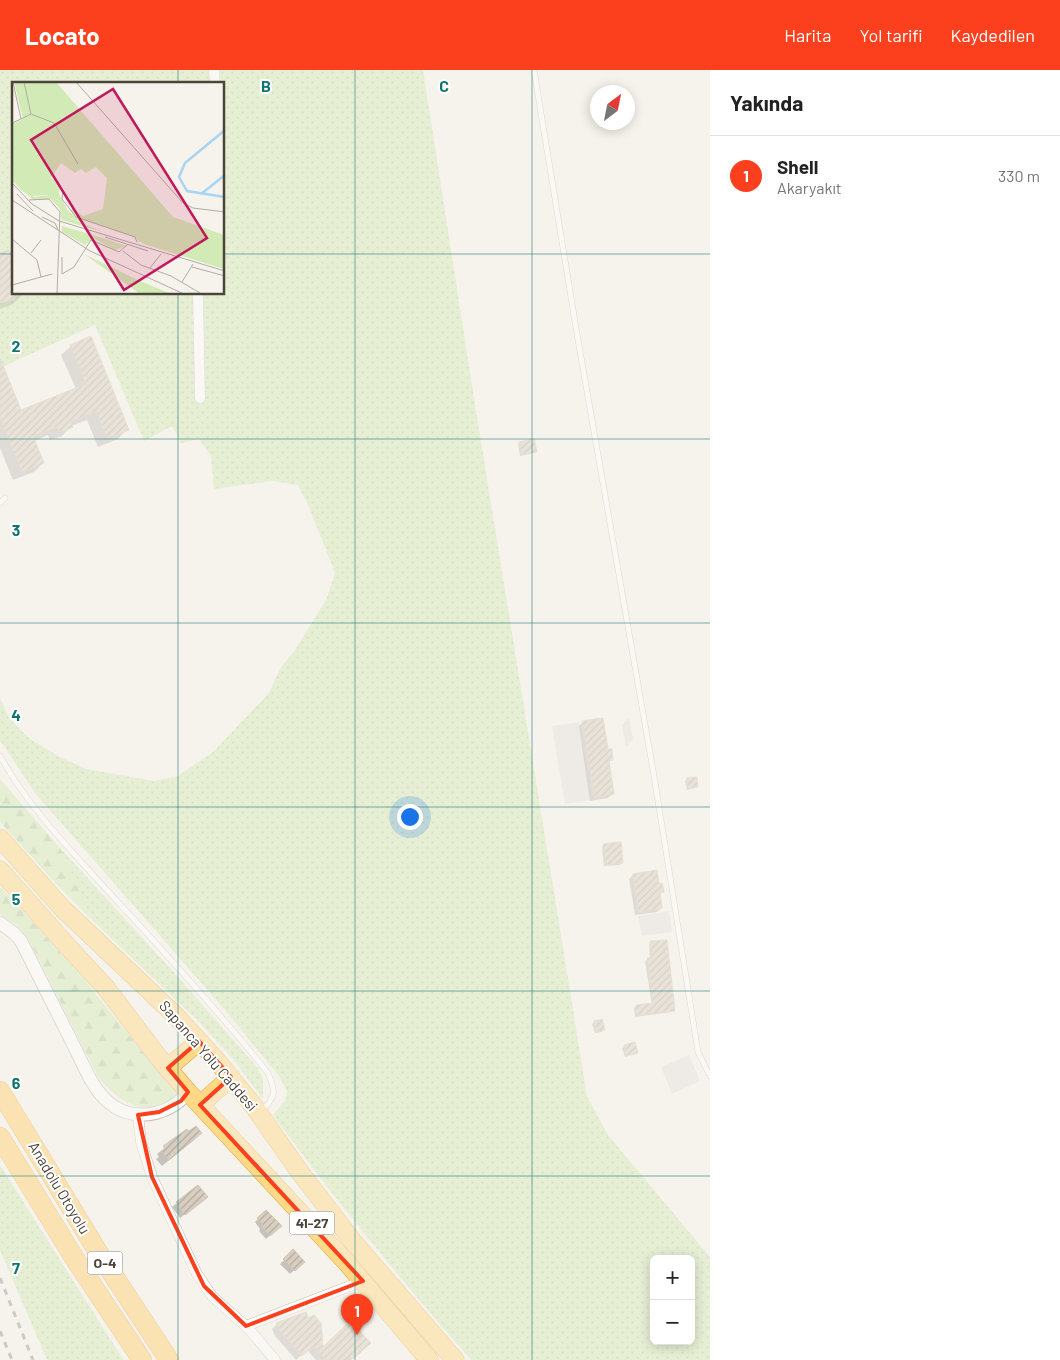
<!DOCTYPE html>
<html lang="tr">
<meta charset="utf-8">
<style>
body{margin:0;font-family:Barlow,sans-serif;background:#f6f6f6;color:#222}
.controls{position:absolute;right:15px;bottom:15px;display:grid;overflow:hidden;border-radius:8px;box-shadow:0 2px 12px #0003}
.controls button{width:45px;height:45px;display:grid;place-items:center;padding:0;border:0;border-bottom:1px solid #e0e0e0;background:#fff;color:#222;font:25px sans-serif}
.compass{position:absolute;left:590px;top:15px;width:45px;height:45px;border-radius:50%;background:#fff;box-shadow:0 2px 12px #0003;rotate:32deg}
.you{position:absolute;left:409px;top:746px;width:18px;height:18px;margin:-12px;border:4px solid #fff;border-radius:50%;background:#1a73e8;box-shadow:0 0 0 8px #1a73e833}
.badge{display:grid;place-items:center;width:32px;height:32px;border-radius:50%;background:#fc3f1d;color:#fff;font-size:16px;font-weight:700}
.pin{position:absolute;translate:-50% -41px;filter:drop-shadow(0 1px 2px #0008)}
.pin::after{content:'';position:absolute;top:26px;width:18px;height:15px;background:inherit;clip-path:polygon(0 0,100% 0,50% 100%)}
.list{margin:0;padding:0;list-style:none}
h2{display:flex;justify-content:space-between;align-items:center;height:65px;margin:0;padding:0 20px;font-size:21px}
h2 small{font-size:16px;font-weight:400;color:#767676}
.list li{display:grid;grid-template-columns:32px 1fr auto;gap:15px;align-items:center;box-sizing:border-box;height:80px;padding:0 20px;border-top:1px solid #e0e0e0}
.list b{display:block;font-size:19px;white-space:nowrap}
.list p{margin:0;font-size:16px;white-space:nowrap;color:#767676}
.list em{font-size:16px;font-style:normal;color:#767676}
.map{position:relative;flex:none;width:710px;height:1290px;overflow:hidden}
header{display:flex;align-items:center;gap:30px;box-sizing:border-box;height:70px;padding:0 25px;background:#fc3f1d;color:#fff}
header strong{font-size:24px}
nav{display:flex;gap:28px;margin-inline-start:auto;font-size:18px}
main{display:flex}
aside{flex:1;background:#fff}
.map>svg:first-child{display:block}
</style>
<header>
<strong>Locato</strong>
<nav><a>Harita</a><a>Yol tarifi</a><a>Kaydedilen</a></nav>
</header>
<main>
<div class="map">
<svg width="710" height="1290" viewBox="0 0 710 1290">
<defs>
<pattern id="grass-dots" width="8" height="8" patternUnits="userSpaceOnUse" patternTransform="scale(1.25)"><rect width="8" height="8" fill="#d2eab5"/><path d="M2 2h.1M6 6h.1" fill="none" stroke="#b6ca9c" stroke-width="1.8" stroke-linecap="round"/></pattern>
<pattern id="forest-firs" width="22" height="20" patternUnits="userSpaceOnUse" patternTransform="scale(1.25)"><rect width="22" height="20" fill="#d2eab5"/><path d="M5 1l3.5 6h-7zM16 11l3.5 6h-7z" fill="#b6ca9c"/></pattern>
<pattern id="building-hatch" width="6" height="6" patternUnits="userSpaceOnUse" patternTransform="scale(1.25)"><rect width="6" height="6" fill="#d8cfc1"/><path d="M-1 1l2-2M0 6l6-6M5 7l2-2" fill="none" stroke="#b1aa9e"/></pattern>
</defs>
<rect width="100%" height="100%" fill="#f6f3ec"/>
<path fill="url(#grass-dots)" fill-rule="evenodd" d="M0,0H423L477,347L587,1026L608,1065L710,1187V1290H471C402,1211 335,1130 273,1045L285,1031L287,1021L279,1006L225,940L35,723L0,670V628L9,648L30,669L58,686L86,699L154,711L178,706L213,682L269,623L281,597L293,583L326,530L335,503L309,437L298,415L272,411L214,419L211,386L199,369L181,373L172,356L144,371L95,255L0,298ZM14,14H224V224H14ZM654,1189H691V1271H654Z
M60,778L169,897L258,998L263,1009V1029L233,989L198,951L92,850Z
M0,1095L119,1283L124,1290H47L0,1180Z"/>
<path fill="url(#forest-firs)" d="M0,709L60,778L92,850L57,815L0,752Z
M0,816L80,904L178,1026C171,1029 164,1034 157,1036C133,1043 112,1024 98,1007L29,870L17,855L0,844Z"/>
<path fill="#e5e3e0" d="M629,647L633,669L626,677L622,655Z
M579,652L592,730L565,734L552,656Z
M669,841L672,862L642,866L638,846Z
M689,985L700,1011L672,1024L661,997Z"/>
<path fill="#0003" d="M14,181V224H21L22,225L13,234L0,239V184Z
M71,276L127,359L118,369L98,377L87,350L71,356L62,366L50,370L48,365L34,371L43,393L34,402L13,410L0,378V303L21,341L76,319L61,285Z
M520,373L535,382L520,386L518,374Z
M583,652L612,689L608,693L613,724L608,728L590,731L579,656Z
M687,709L697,717L687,720L685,711Z
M604,776L622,793L620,795L604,796L602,777Z
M633,805L658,815L662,822L659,825L661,838L657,842L635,845L629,809Z
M651,873L674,940L672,942L635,947L634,938L636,936L652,935L645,891L650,889L649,874Z
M594,952L603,960L602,962L595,963L592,954Z
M634,974L636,983L625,987L622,978Z
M186,1061L194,1070L162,1096L156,1089L159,1087L157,1084Z
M198,1116L202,1131L180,1148L172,1137Z
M258,1149L280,1156L266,1169L259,1161L260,1159L255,1152Z
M293,1181L303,1192L290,1204L280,1194Z
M307,1250L322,1279L364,1278L351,1290H316L307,1280L296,1290L275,1266L272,1259L277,1254Z"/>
<path fill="url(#building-hatch)" stroke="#d3c7b4" d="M8,180L14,198V229L0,233V183Z
M91,266L129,360L107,368L96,341L71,352L73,357L60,362L57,357L33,366L44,393L22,402L0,347V288L21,340L86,314L70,275Z
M534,369L537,382L522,385L519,372Z
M603,648L608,679H612L613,690H609L614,724L594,727L582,651Z
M697,707L698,717L688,719L687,708Z
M621,772L623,793L606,795L603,774Z
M657,800L659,814L662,813L664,822L660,823L662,838L639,842L633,804Z
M667,870L675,941L636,945V935L653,933L647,888H652L650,871Z
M602,949L605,960L596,962L594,951Z
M635,972L638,983L626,986L624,975Z
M196,1056L202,1063L169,1090L162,1082L165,1079L163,1076L187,1059L189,1061Z
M198,1115L208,1127L185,1145L176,1132Z
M266,1140L282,1156L270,1166L261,1156L263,1155L257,1148Z
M293,1179L305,1192L295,1201L283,1189Z
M306,1242L308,1248L314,1245L321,1253L323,1277L350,1251L371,1273L353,1289L350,1287L347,1290H326L313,1276L302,1286L280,1261L276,1253Z"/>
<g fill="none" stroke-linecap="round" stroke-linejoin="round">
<defs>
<path id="service" d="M534,0L577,264L654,706L698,982L710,1006
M0,433L5,428
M0,686C30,740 76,786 117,831C169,887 221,944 268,1003C276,1022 276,1026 262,1041"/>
<path id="minor" d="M214,0L215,14
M198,224L200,328
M138,1045L141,1072L152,1107L197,1204L212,1226L248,1258L275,1290
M246,1256L363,1211"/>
<path id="tertiary" d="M0,853L14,863L21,871C39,906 56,941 74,976C83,994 91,1015 105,1029C129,1053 168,1048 188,1022"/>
<path id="trunk" d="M0,768L63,839L176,946L217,991L253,1035L299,1101L355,1174L455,1290
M0,800L61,869L106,918L159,988L188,1022L347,1193L429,1290
M168,998L199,971
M200,1035L231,1007"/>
<path id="motorway" d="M0,1021L98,1182L169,1290
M0,1067L73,1186L142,1290"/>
</defs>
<use href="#service" stroke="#c2bbae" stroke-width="6"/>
<use href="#minor" stroke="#c2bbae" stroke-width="11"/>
<use href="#tertiary" stroke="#c2bbae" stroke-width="14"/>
<use href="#trunk" stroke="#e0a43c" stroke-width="19"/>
<use href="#motorway" stroke="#e0a43c" stroke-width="20"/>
<use href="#service" stroke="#fff" stroke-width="5"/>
<use href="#minor" stroke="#fff" stroke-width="10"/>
<use href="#tertiary" stroke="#fff" stroke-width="12"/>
<use href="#trunk" stroke="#ffd985" stroke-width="18"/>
<use href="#motorway" stroke="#ffcf6e" stroke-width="19"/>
<path stroke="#9a9a9a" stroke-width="3" stroke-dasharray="6 6" stroke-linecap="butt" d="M0,1208L33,1290
M0,1261L12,1290"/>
</g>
<path d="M0 0H710V1290H0ZM199,971L231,1007L200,1035L363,1211L246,1256L204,1216L152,1107L138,1045L159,1042L181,1031L188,1022L168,998Z" fill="#f6f3ec" fill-opacity=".55" fill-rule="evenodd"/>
<path fill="none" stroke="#fc3f1d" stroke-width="4" stroke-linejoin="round" d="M199,971L231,1007L200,1035L363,1211L246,1256L204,1216L152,1107L138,1045L159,1042L181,1031L188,1022L168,998Z"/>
<path fill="none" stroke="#0f766e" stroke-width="1" stroke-opacity="0.55" d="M178,0V14M355,0V1290M532,0V1290M0,184H14M224,184H710M178,224V1290M0,369H710M0,553H710M0,737H710M0,921H710M0,1106H710"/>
<g text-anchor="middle" stroke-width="4" stroke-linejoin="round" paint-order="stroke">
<g fill="#fff" stroke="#817c74" stroke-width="1">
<rect x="289.5" y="1141.5" width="45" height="23" rx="4"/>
<rect x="87.5" y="1181.5" width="35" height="23" rx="4"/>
</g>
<g font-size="14" font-weight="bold" fill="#4b4439">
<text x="312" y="1158">41-27</text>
<text x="105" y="1198">O-4</text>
</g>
<g font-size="15" fill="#4b4439" stroke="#fff">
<text transform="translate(208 986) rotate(49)" y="5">Sapanca Yolu Caddesi</text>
<text transform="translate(59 1118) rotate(59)" y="5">Anadolu Otoyolu</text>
</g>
</g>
<g transform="translate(12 12)">
<rect width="212" height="212" fill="#f6f3ec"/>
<path d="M2,0H44L161,135L212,153V187L135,163L126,159L124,155L69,137L58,129L61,126L71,134L91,127L95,96L84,85L74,91L69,87L63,91L49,81L39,96L48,103L47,112L56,129L75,142L53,134L46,118L39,113L20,114L10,109L0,98V42L11,37ZM72,172L126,198L159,212H128Z" fill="#d2eab5"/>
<path d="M11,108L22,115L39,113L49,121L53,134L91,150L50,138L48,127L39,117L21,118ZM50,144L94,157L114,164L103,168L81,156L73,163L50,150Z" fill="#d2eab5"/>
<path fill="none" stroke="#a9d4f2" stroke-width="2.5" d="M213,48L173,81L167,95L175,109L213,115M189,112L213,93"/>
<path fill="none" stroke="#b2ada4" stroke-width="1" d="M64,0L171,121L181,126L213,130M19,32L42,41L66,82M9,37L19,32L12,0M0,41L9,37L1,0M0,101L20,122L47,139L213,189M51,108L50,117L64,135L123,155L125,160M5,112L21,129M0,118L78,169L172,212M17,118L37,117L48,130L45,212M30,135L43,141L46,148M93,155L136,169M0,157L25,178L29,195M111,169L129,183L159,194L188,211M19,171L29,158M50,175V192L62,185L79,158L107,170L115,163M180,185L213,194M138,186L149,172M170,200L181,182M0,203L40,192"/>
<path fill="#c2185b" fill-opacity="0.15" stroke="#c2185b" stroke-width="2.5" d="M101,7L195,156L112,208L19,58Z"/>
<rect width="212" height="212" fill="none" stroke="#4b4439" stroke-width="2.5"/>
</g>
<g font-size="16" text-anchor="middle" font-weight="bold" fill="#0f766e" stroke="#fff" stroke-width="4" stroke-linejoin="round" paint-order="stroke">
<text x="266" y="22">B</text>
<text x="444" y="22">C</text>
<text x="16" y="282">2</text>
<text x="16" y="466">3</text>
<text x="16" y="651">4</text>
<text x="16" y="835">5</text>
<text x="16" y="1019">6</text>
<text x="16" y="1204">7</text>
</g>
</svg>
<div class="controls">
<button>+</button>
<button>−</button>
</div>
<svg class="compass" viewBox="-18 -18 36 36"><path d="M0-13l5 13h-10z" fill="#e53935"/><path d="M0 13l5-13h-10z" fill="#767676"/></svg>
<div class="you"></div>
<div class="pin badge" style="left:357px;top:1265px">1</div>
</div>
<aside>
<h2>Yakında<small></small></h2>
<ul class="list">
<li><span class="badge">1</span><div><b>Shell</b><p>Akaryakıt</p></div><em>330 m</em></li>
</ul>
</aside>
</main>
